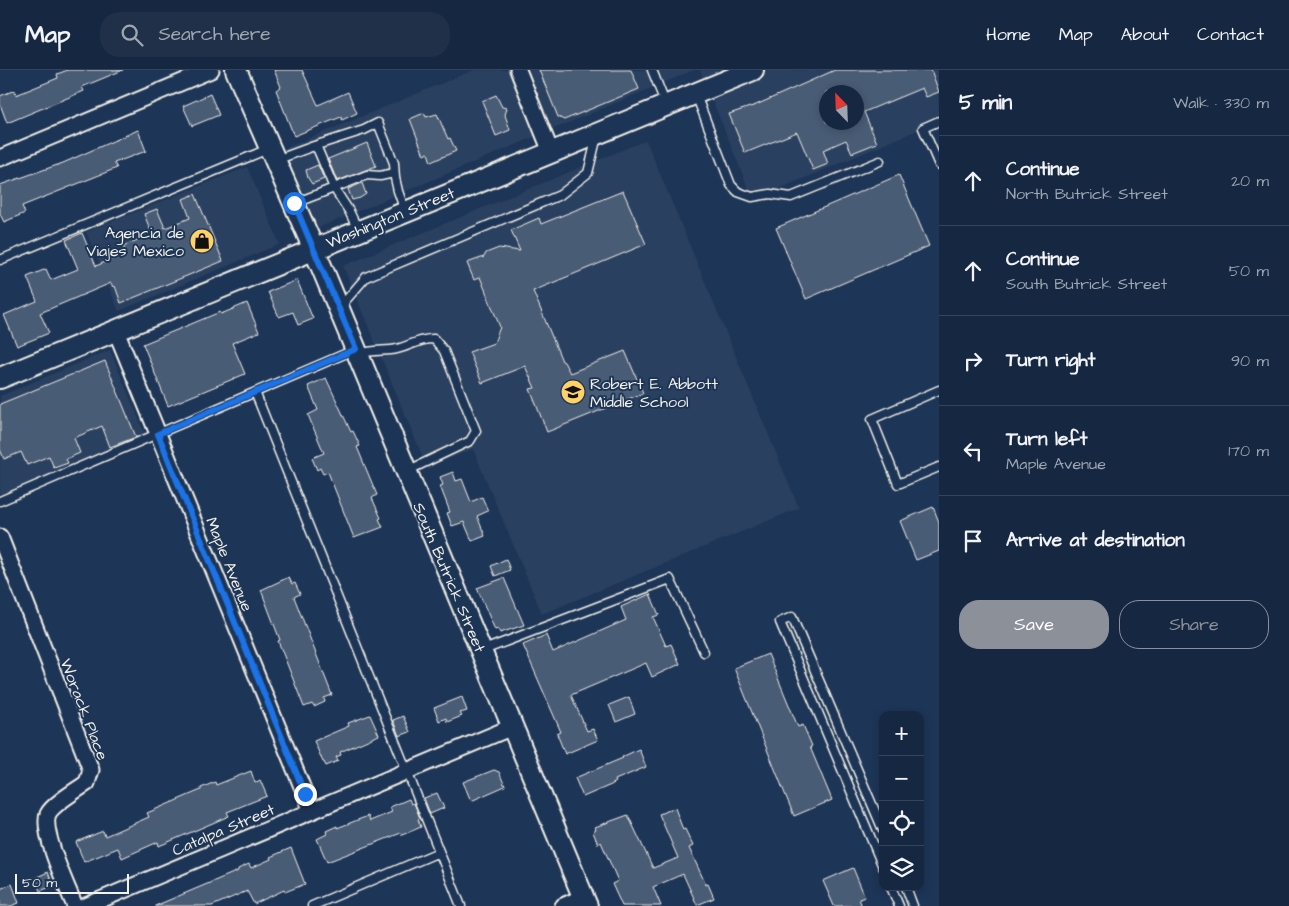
<!DOCTYPE html>
<meta charset="utf-8">
<style>
body{margin:0;font-family:"Architects Daughter",sans-serif;background:#1f3048;color:#f1f3f6}
.controls{position:absolute;right:15px;bottom:15px;display:grid;overflow:hidden;border-radius:10px;box-shadow:0 2px 8px #0003}
.controls button{width:45px;height:45px;display:grid;place-items:center;padding:0;border:0;border-bottom:1px solid #35445a;background:#162841;color:#f1f3f6;font:25px sans-serif}
.compass{position:absolute;left:819px;top:15px;width:45px;height:45px;border-radius:50%;background:#162841;box-shadow:0 2px 8px #0003;rotate:337deg}
.scale{position:absolute;left:15px;bottom:12px;width:114px;box-sizing:border-box;padding-left:5px;border:2px solid #f4f1e8;border-top:0;font-size:14px;line-height:18px;white-space:nowrap;color:#f4f1e8;-webkit-text-stroke:4px #1d3557;paint-order:stroke}
.stop{position:absolute;width:15px;height:15px;margin:-11px;border:4px solid #1a73e8;border-radius:50%;background:#fff}
.stop.end{background:#1a73e8;border-color:#fff;box-shadow:0 1px 5px #0008}
.list{margin:0;padding:0;list-style:none}
h2{display:flex;justify-content:space-between;align-items:center;height:65px;margin:0;padding:0 20px;font-size:21px}
h2 small{font-size:16px;font-weight:400;color:#9ea6b1}
.list li{display:grid;grid-template-columns:32px 1fr auto;gap:15px;align-items:center;box-sizing:border-box;height:90px;padding:0 20px;border-top:1px solid #35445a}
.list b{display:block;font-size:19px;white-space:nowrap}
.list p{margin:0;font-size:16px;white-space:nowrap;color:#9ea6b1}
.list em{font-size:16px;font-style:normal;color:#9ea6b1}
.actions{display:flex;gap:10px;padding:15px 20px}
.actions a{flex:1;padding:11px 0;border:1px solid #8c9099;border-radius:20px;text-align:center;font-size:18px;color:#8c9099}
.actions .main{background:#8c9099;color:#fff}
.icon{flex:none;width:28px;height:28px;fill:none;stroke:currentColor;stroke-width:2;stroke-linecap:round;stroke-linejoin:round}
.map{position:relative;flex:none;width:939px;height:836px;overflow:hidden}
header{display:flex;align-items:center;gap:30px;box-sizing:border-box;height:70px;padding:0 25px;background:#162841;border-bottom:1px solid #35445a}
header strong{font-size:24px}
nav{display:flex;gap:28px;margin-inline-start:auto;font-size:18px}
.search{width:350px;height:45px;background:#1f3048;display:flex;align-items:center;gap:12px;box-sizing:border-box;padding:0 18px;border-radius:20px;color:#9ea6b1;font-size:19px}
main{display:flex}
aside{flex:1;background:#162841}
.map>svg:first-child{display:block}
</style>
<header>
<strong>Map</strong>
<div class="search"><svg class="icon" aria-label="search" viewBox="0 0 24 24"><circle cx="10" cy="10" r="6"/><path d="M15 15l6 6"/></svg>Search here</div>
<nav><a>Home</a><a>Map</a><a>About</a><a>Contact</a></nav>
</header>
<main>
<div class="map">
<svg width="939" height="836" viewBox="0 0 939 836">
<rect width="100%" height="100%" fill="#1d3557"/>
<filter id="ink" filterUnits="userSpaceOnUse"><feTurbulence type="fractalNoise" baseFrequency=".02" numOctaves="2"/><feDisplacementMap in="SourceGraphic" scale="10" xChannelSelector="R" yChannelSelector="G"/><feConvolveMatrix kernelMatrix="1 2 1 2 8 2 1 2 1" color-interpolation-filters="sRGB"/></filter>
<g filter="url(#ink)">
<path fill="#2a4060" fill-rule="evenodd" d="M474,0H694L318,158L283,79Z
M700,0H938L939,51L753,130ZM826,22H856V52H826Z
M646,70L799,438L542,544L473,379L436,394L428,400L343,196Z
M247,97L280,174L119,241L86,162Z
M110,280L148,371L0,432V326Z"/>
<path fill="#485b74" stroke="#f4f1e8" fill-rule="evenodd" d="M68,0H123L82,17L84,21L7,53L0,34V26L15,20L16,25L58,8L57,4Z
M274,0H302L318,35L348,22L357,43L342,50L341,47L294,66L276,20L281,17Z
M539,0H631L639,19L564,50L558,47Z
M835,0H931L939,22L926,27L922,18L864,42L877,73L852,83L846,70L823,80L828,94L813,100L797,62L745,83L729,44L756,35ZM826,22H856V52H826Z
M210,24L219,45L192,56L183,36Z
M496,25L502,37L507,38L505,45L510,60L496,66L482,31Z
M424,43L426,47L437,44L448,69L450,68L456,81L431,92L428,83L424,85L410,49Z
M138,60L146,81L114,93L117,98L22,136L25,143L4,152L0,144V115L63,93Z
M367,73L376,96L337,111L328,89Z
M318,95L324,109L312,114L308,108L306,100Z
M899,105L929,176L806,229L776,158Z
M362,113L366,124L360,128L352,130L348,119Z
M623,121L646,174L533,221L562,291L564,292L570,303L625,281L643,323L547,362L530,319L535,318L525,296L482,313L469,282L494,273L500,257L480,207L474,210L467,193L484,187L486,183L499,178L520,181L511,160L539,148L541,154Z
M195,124L223,191L121,233L115,216L113,217L111,213L40,243L49,263L17,276L4,245L37,231L27,207L46,199L51,210L78,199L66,170L82,163L96,196L126,183L123,176L152,164L144,144L157,139L165,158L190,148L183,129Z
M297,210L313,249L298,255L293,242L279,247L268,222Z
M247,233L259,262L232,273L245,304L168,336L143,274L220,242L221,244Z
M105,291L136,367L110,377L102,356L74,368L80,383L66,389L68,393L54,398L49,386L27,395L21,382L4,389L0,379V334Z
M326,308L351,362L353,361L360,376L357,377L377,425L372,428L381,448L379,449L383,457L354,468L328,402L323,404L320,398L317,400L312,388L324,383L308,345L318,340L308,316Z
M453,402L456,411L462,409L471,432L482,427L488,441L477,446L485,466L472,471L464,452L452,456L447,443L450,442L440,416L443,415L440,407Z
M933,437L939,452V481L916,490L900,451Z
M506,489L510,500L495,506L491,496Z
M289,507L292,514L295,513L300,524L294,527L332,625L324,628L325,632L314,637L312,634L304,637L278,571L280,570L261,520Z
M504,508L524,555L500,563L498,559L495,560L477,518Z
M650,524L659,545L653,547L666,576L671,574L680,594L652,607L646,593L571,625L587,661L593,659L598,670L565,684L557,664L561,662L523,575L546,565L553,582L626,550L621,537Z
M768,584L798,657L803,655L812,676L810,677L832,730L794,746L734,598Z
M462,627L467,641L460,643L462,646L447,652L446,648L439,651L434,638Z
M629,627L635,644L616,652L609,635Z
M370,645L379,665L340,682L341,685L336,687L338,691L326,696L324,692H323L314,671L349,656L348,653Z
M403,646L410,662L399,666L393,650Z
M639,679L646,697L615,710L616,712L611,715L583,727L575,708L623,688L622,687Z
M494,700L499,702L505,716L471,731L463,712Z
M251,701L255,713L260,710L267,726L227,742L229,746L159,776L158,772L122,788L118,778L84,792L76,772L103,761L105,766L149,747L147,743L201,720V718L215,712L216,715Z
M437,723L444,738L430,744L424,728Z
M409,729L411,734L414,733L420,748L418,749L421,757L402,765L401,763L327,792L317,769L327,764L326,761L337,756V758L368,746L370,751L392,742L390,737Z
M675,738L683,760L685,759L693,776L689,778L706,815L708,814L714,828L697,835L683,804L653,817L661,836H622L612,814L618,811L601,772L598,774L593,762L596,760L595,757L628,745L653,798L678,788L659,744Z
M291,778L305,814L285,822L284,820L254,834L247,821L212,836H155L238,801V799L249,794L251,798L271,789L270,787Z
M853,798L865,827L859,829L862,836H834L823,811Z
M48,802L53,816L40,821L35,808Z
M12,814L19,833L11,836H0V819Z"/>
<g fill="none" stroke-linecap="round" stroke-linejoin="round">
<defs>
<path id="lane" d="M652,0L666,35
M696,25L731,115L738,122L752,127L770,124L791,127L880,91
M939,51L923,58L939,95
M314,76L364,60L378,53L394,93L395,108L398,121L405,141
M276,90L314,76L318,80L334,118L367,105L380,106L394,103
M295,133L334,118L349,141L358,160
M0,190L268,79
M340,237L366,207L560,125L588,103L597,66
M360,284C371,280 380,281 391,280C406,279 418,268 434,269L444,281L476,361L470,371L407,401
M939,320L872,349L898,414L939,397
M255,322L461,836
M0,431L354,280
M481,581L670,509L704,582
M883,760L792,547L780,552L883,797
M891,817L899,836
M906,817L913,836
M312,836L439,782"/>
<path id="street" d="M518,0L551,82
M0,88L211,0
M116,261L312,741
M0,467L91,700L87,713C78,719 52,735 48,744C41,762 67,817 75,836
M86,836L512,657
M563,836L583,827"/>
<path id="secondary" d="M236,0L322,198L587,836
M0,308L753,0"/>
</defs>
<use href="#lane" stroke="#f4f1e8" stroke-width="11"/>
<use href="#street" stroke="#f4f1e8" stroke-width="19"/>
<use href="#secondary" stroke="#f4f1e8" stroke-width="24"/>
<use href="#lane" stroke="#1d3557" stroke-width="8"/>
<use href="#street" stroke="#1d3557" stroke-width="15"/>
<use href="#secondary" stroke="#1d3557" stroke-width="20"/>
</g>
</g>
<g fill="none" stroke-linecap="round" stroke-linejoin="round" filter="url(#ink)">
<path stroke="#1a73e8" stroke-width="6" d="M294,133L356,279L158,364L305,724"/>
</g>
<defs>
<symbol id="shop-disc" viewBox="-11 -11 22 22"><circle r="9.5" fill="#ffd166" stroke="#1d3557"/><path d="M-5-2.5h2.3a2.7 3.5 0 0 1 5.4 0H5L5.5 6h-11ZM-1.5-2.5h3a1.5 2.3 0 0 0-3 0Z" fill="#111"/></symbol>
<symbol id="school-disc" viewBox="-11 -11 22 22"><circle r="9.5" fill="#ffd166" stroke="#1d3557"/><path d="M0-5L7-2L0 1L-7-2ZM-4 1L0 2.5L4 1V4Q0 6-4 4Z" fill="#111"/></symbol>
</defs>
<g fill-rule="evenodd">
<use href="#shop-disc" x="188" y="157" width="28" height="28"/>
<use href="#school-disc" x="559" y="308" width="28" height="28"/>
</g>
<g text-anchor="middle" stroke-width="4" stroke-linejoin="round" paint-order="stroke">
<g font-size="16" fill="#f4f1e8" stroke="#1d3557">
<text transform="translate(390 147) rotate(-22)" y="6">Washington Street</text>
<text transform="translate(230 494) rotate(68)" y="6">Maple Avenue</text>
<text transform="translate(450 507) rotate(67)" y="6">South Butrick Street</text>
<text transform="translate(85 639) rotate(69)" y="6">Worack Place</text>
<text transform="translate(223 759) rotate(-23)" y="6">Catalpa Street</text>
</g>
<g font-size="16" fill="#f4f1e8" stroke="#1d3557" text-anchor="end">
<text x="184" y="168">Agencia de<tspan x="184" dy="18">Viajes Mexico</tspan></text>
<text x="590" y="319" text-anchor="start">Robert E. Abbott<tspan x="590" dy="18">Middle School</tspan></text>
</g>
</g>
</svg>
<div class="controls">
<button>+</button>
<button>−</button>
<button><svg class="icon" aria-label="locate" viewBox="0 0 24 24"><circle cx="12" cy="12" r="6"/><path d="M12 2v4M12 18v4M2 12h4M18 12h4"/></svg></button>
<button><svg class="icon" aria-label="layers" viewBox="0 0 24 24"><path d="M12 4l9 5-9 5-9-5zM3 14l9 5 9-5"/></svg></button>
</div>
<svg class="compass" viewBox="-18 -18 36 36"><path d="M0-13l5 13h-10z" fill="#e53935"/><path d="M0 13l5-13h-10z" fill="#9ea6b1"/></svg>
<div class="scale">50 m</div>
<div class="stop" style="left:294px;top:133px"></div>
<div class="stop end" style="left:305px;top:724px"></div>
</div>
<aside>
<h2>5 min<small>Walk · 330 m</small></h2>
<ul class="list">
<li><svg class="icon" aria-label="ahead" viewBox="0 0 24 24"><path d="M12 20V5M6 11l6-6 6 6"/></svg><div><b>Continue</b><p>North Butrick Street</p></div><em>20 m</em></li>
<li><svg class="icon" aria-label="ahead" viewBox="0 0 24 24"><path d="M12 20V5M6 11l6-6 6 6"/></svg><div><b>Continue</b><p>South Butrick Street</p></div><em>50 m</em></li>
<li><svg class="icon" aria-label="right" viewBox="0 0 24 24"><path d="M7 20v-9h11M14 6l5 5-5 5"/></svg><div><b>Turn right</b></div><em>90 m</em></li>
<li><svg class="icon" aria-label="left" viewBox="0 0 24 24"><path d="M17 20v-9H6M10 6l-5 5 5 5"/></svg><div><b>Turn left</b><p>Maple Avenue</p></div><em>170 m</em></li>
<li><svg class="icon" aria-label="arrive" viewBox="0 0 24 24"><path d="M6 21V4h12l-3 4 3 4H6"/></svg><div><b>Arrive at destination</b></div></li>
</ul>
<div class="actions"><a class="main">Save</a><a>Share</a></div>
</aside>
</main>
